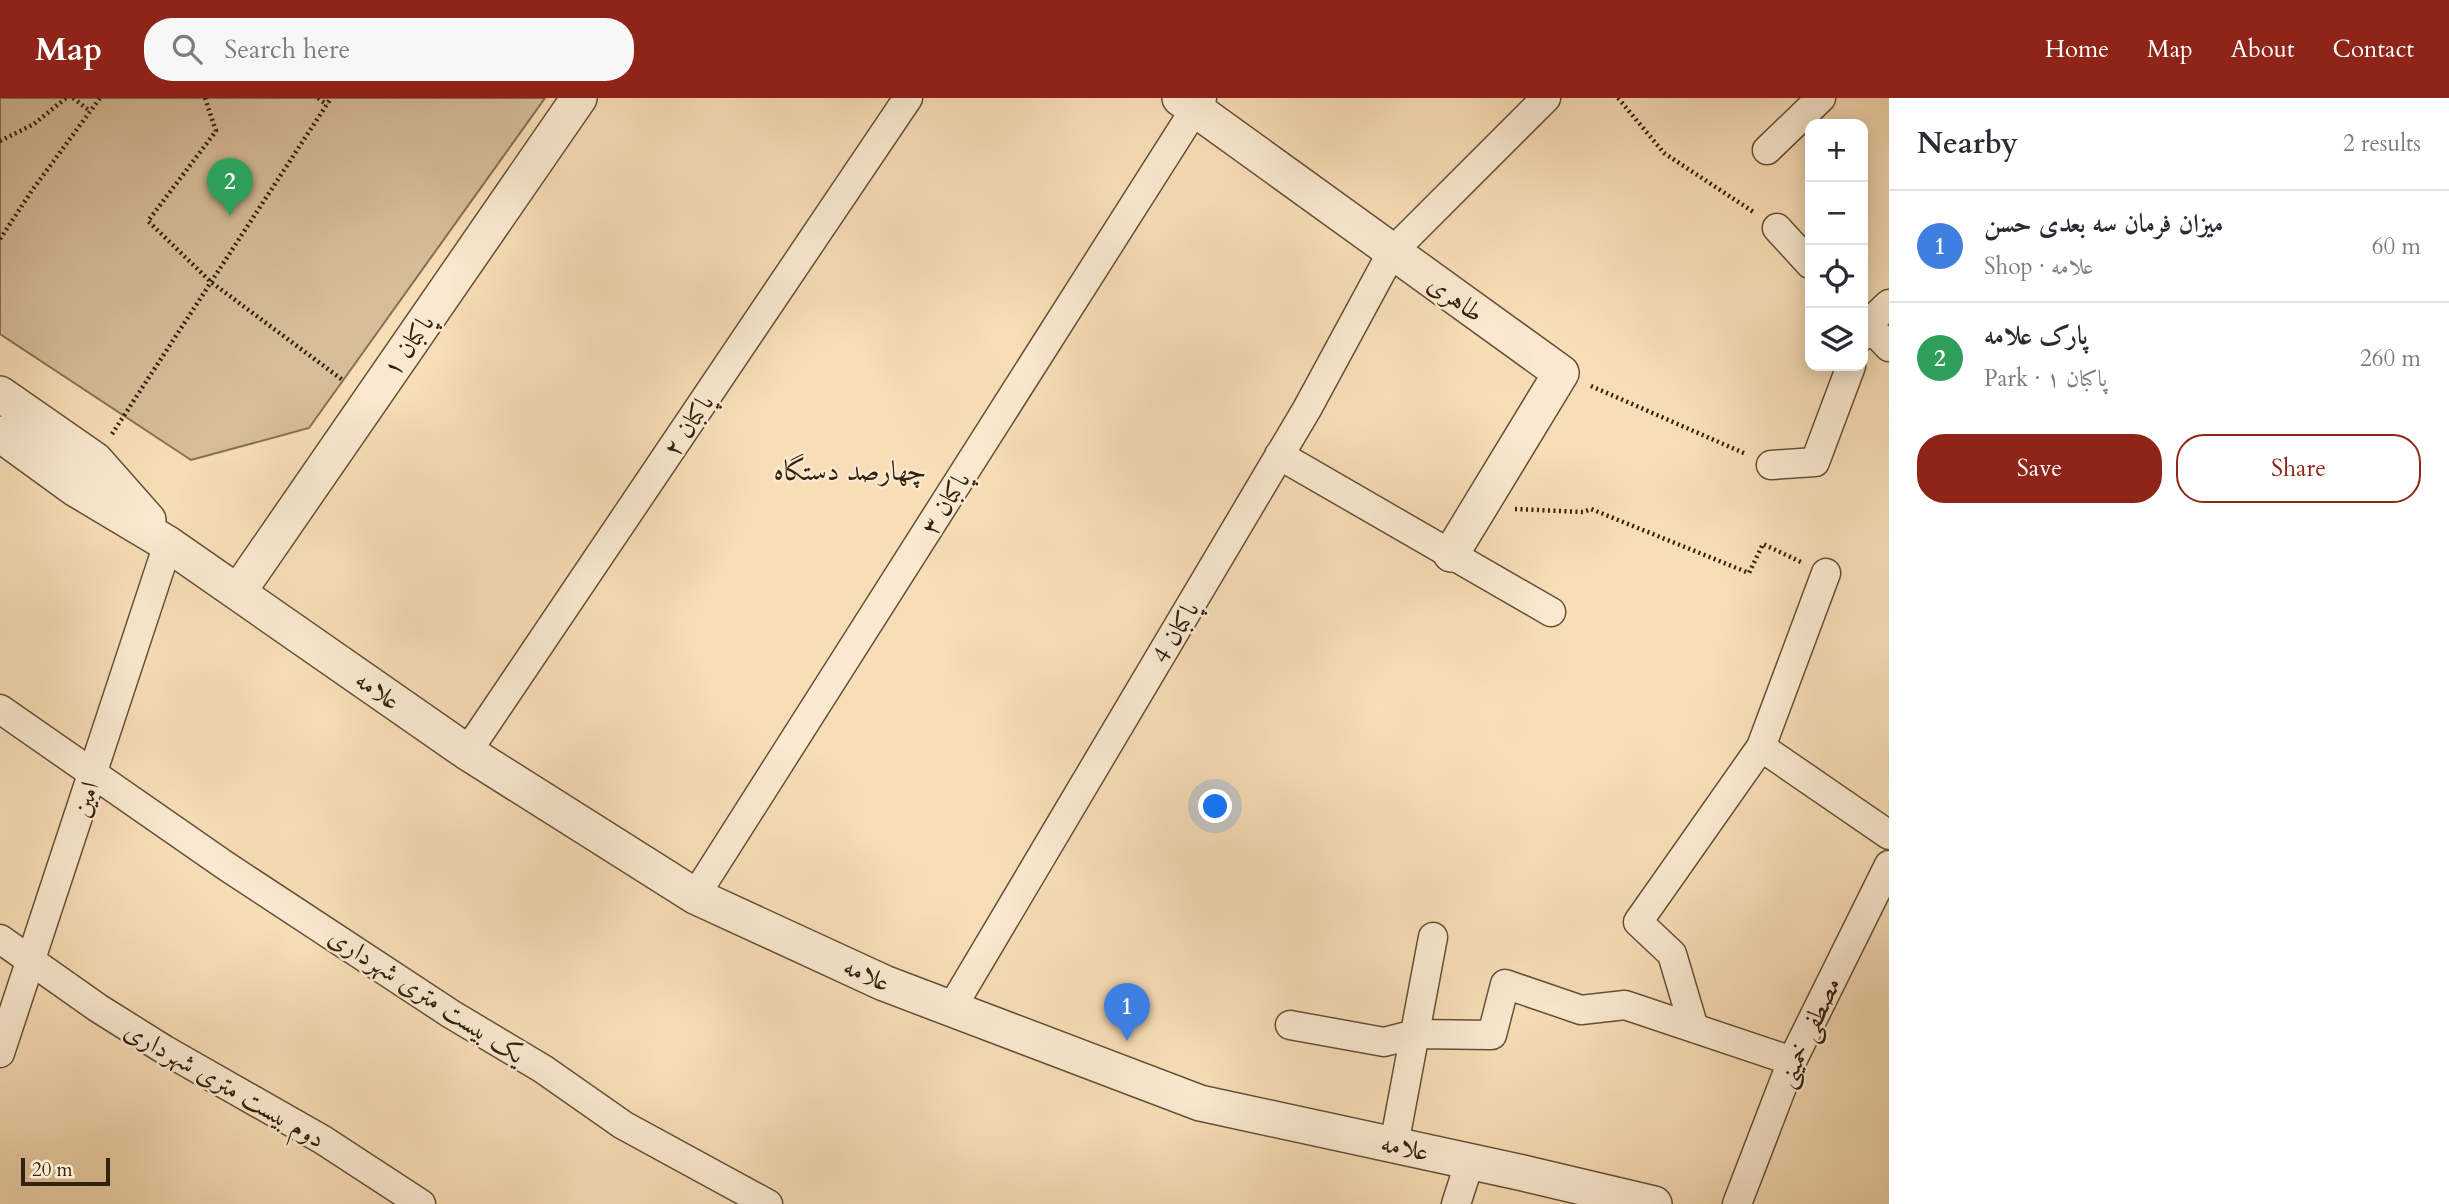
<!DOCTYPE html>
<meta charset="utf-8">
<style>
body{margin:0;font-family:Cardo,Amiri,serif;background:#f7f7f7;color:#2b2b33}
.controls{position:absolute;right:21px;top:21px;display:grid;overflow:hidden;border-radius:14px;box-shadow:0 4px 18px #0003}
.controls button{width:63px;height:63px;display:grid;place-items:center;padding:0;border:0;border-bottom:2px solid #e1e1e2;background:#fff;color:#2b2b33;font:35px sans-serif}
.scale{position:absolute;left:21px;bottom:18px;width:89px;box-sizing:border-box;padding-left:7px;border:4px solid #33220d;border-top:0;font-size:19px;line-height:24px;white-space:nowrap;color:#33220d;-webkit-text-stroke:5px #fae9d0;paint-order:stroke}
.you{position:absolute;left:1216px;top:709px;width:24px;height:24px;margin:-18px;border:5px solid #fff;border-radius:50%;background:#1a73e8;box-shadow:0 0 0 10px #1a73e833}
.badge{display:grid;place-items:center;width:46px;height:46px;border-radius:50%;background:#8f2418;color:#fff;font-size:23px;font-weight:700}
.pin{position:absolute;translate:-50% -58px;filter:drop-shadow(0 2px 4px #0008)}
.pin::after{content:'';position:absolute;top:37px;width:24px;height:21px;background:inherit;clip-path:polygon(0 0,100% 0,50% 100%)}
.list{margin:0;padding:0;list-style:none}
h2{display:flex;justify-content:space-between;align-items:center;height:91px;margin:0;padding:0 28px;font-size:30px}
h2 small{font-size:23px;font-weight:400;color:#7c7c81}
.list li{display:grid;grid-template-columns:46px 1fr auto;gap:21px;align-items:center;box-sizing:border-box;height:112px;padding:0 28px;border-top:2px solid #e1e1e2}
.list b{display:block;font-size:26px;white-space:nowrap}
.list p{margin:0;font-size:23px;white-space:nowrap;color:#7c7c81}
.list em{font-size:23px;font-style:normal;color:#7c7c81}
.actions{display:flex;gap:14px;padding:21px 28px}
.actions a{flex:1;padding:16px 0;border:2px solid #8f2418;border-radius:28px;text-align:center;font-size:24px;color:#8f2418}
.actions .main{background:#8f2418;color:#fff}
.icon{flex:none;width:38px;height:38px;fill:none;stroke:currentColor;stroke-width:2;stroke-linecap:round;stroke-linejoin:round}
.map{position:relative;flex:none;width:1889px;height:1106px;overflow:hidden}
header{display:flex;align-items:center;gap:42px;box-sizing:border-box;height:98px;padding:0 35px;background:#8f2418;color:#fff}
header strong{font-size:33px}
nav{display:flex;gap:38px;margin-inline-start:auto;font-size:24px}
.search{width:490px;height:63px;background:#f7f7f7;display:flex;align-items:center;gap:18px;box-sizing:border-box;padding:0 24px;border-radius:28px;color:#7c7c81;font-size:26px}
main{display:flex}
aside{flex:1;background:#fff}
.map>svg:first-child{display:block}
</style>
<header>
<strong>Map</strong>
<div class="search"><svg class="icon" aria-label="search" viewBox="0 0 24 24"><circle cx="10" cy="10" r="6"/><path d="M15 15l6 6"/></svg>Search here</div>
<nav><a>Home</a><a>Map</a><a>About</a><a>Contact</a></nav>
</header>
<main>
<div class="map">
<svg width="1889" height="1106" viewBox="0 0 1889 1106">
<rect width="100%" height="100%" fill="#f8ddb6"/>
<filter id="stains"><feTurbulence type="fractalNoise" baseFrequency=".00286" numOctaves="4"/><feColorMatrix values="0 0 0 0 .2 0 0 0 0 .09 0 0 0 0 .02 0 0 0 .5 -.17"/></filter>
<radialGradient id="worn" r=".72"><stop offset=".6" stop-color="#630" stop-opacity="0"/><stop offset="1" stop-color="#630" stop-opacity=".3"/></radialGradient>
<path fill="#d7bd99" stroke="#857053" stroke-width="2" d="M0,0H545L309,330L191,362L0,236Z"/>
<g fill="none" stroke-linecap="round" stroke-linejoin="round">
<defs>
<path id="minor" d="M1767,52L1821,0
M1777,130L1810,166
M1863,222L1889,249
M1863,238L1867,227L1889,206
M1279,357L1551,514
M1771,367L1815,364L1851,268
M1826,475L1761,649L1889,737
M0,611L226,768L451,916L543,971L623,1027L768,1106
M467,654L908,0
M695,798L1202,0
M0,841L98,910L165,952L323,1042L421,1106
M951,911L1307,311L1392,154L1546,0
M1290,927L1384,944L1415,936L1492,937L1505,886L1581,912L1625,907L1792,963
M1694,930L1672,856L1638,824L1761,649
M0,955L168,446
M1394,1047L1433,839
M1456,1106L1470,1063
M1737,1106L1792,963L1889,767"/>
<path id="tertiary" d="M1180,0L1561,275L1451,456
M0,296L95,362L148,422
M0,336L76,391L168,446L467,654L695,798L884,885L1200,1005L1523,1075L1654,1106
M238,494L579,0"/>
</defs>
<use href="#minor" stroke="#645137" stroke-width="31"/>
<use href="#tertiary" stroke="#645137" stroke-width="38"/>
<path stroke="#33220d" stroke-width="4.5" stroke-dasharray="2 3.5" stroke-linecap="butt" d="M73,0L90,13
M205,0L216,33L148,123L211,184L344,283
M318,0L327,7
M1618,0L1664,55L1755,115
M0,43L34,26L66,0
M0,141L33,91L100,0
M1591,288L1746,356
M112,336L331,0
M1515,411L1583,414L1591,411L1749,475L1763,446L1801,464"/>
<use href="#minor" stroke="#fae9d0" stroke-width="28"/>
<use href="#tertiary" stroke="#fae9d0" stroke-width="35"/>
</g>
<g text-anchor="middle" stroke-width="5" stroke-linejoin="round" paint-order="stroke">
<g font-size="26" fill="#33220d" stroke="#fae9d0">
<text transform="translate(1456 200) rotate(36)" y="9">طاهری</text>
<text transform="translate(408 247) rotate(-55)" y="9">پاکبان ۱</text>
<text transform="translate(688 327) rotate(-56)" y="9">پاکبان ۲</text>
<text transform="translate(945 405) rotate(-58)" y="9">پاکبان ۳</text>
<text transform="translate(1175 534) rotate(-59)" y="9">پاکبان 4</text>
<text transform="translate(378 592) rotate(35)" y="9">علامه</text>
<text transform="translate(85 701) rotate(-72)" y="9">امین</text>
<text transform="translate(867 876) rotate(24)" y="9">علامه</text>
<text transform="translate(427 897) rotate(33)" y="9">یک بیست متری شهرداری</text>
<text transform="translate(1808 934) rotate(-65)" y="9">مصطفی خمینی</text>
<text transform="translate(225 986) rotate(30)" y="9">دوم بیست متری شهرداری</text>
<text transform="translate(1405 1049) rotate(12)" y="9">علامه</text>
</g>
<g font-size="28" fill="#33220d" stroke="#fae9d0">
<text x="850" y="382">چهارصد دستگاه</text>
</g>
</g>
<rect width="100%" height="100%" filter="url(#stains)"/>
<rect width="100%" height="100%" fill="url(#worn)"/>
</svg>
<div class="controls">
<button>+</button>
<button>−</button>
<button><svg class="icon" aria-label="locate" viewBox="0 0 24 24"><circle cx="12" cy="12" r="6"/><path d="M12 2v4M12 18v4M2 12h4M18 12h4"/></svg></button>
<button><svg class="icon" aria-label="layers" viewBox="0 0 24 24"><path d="M12 4l9 5-9 5-9-5zM3 14l9 5 9-5"/></svg></button>
</div>
<div class="scale">20 m</div>
<div class="you"></div>
<div class="pin badge" style="left:1127px;top:943px;background:#3f7fe0">1</div>
<div class="pin badge" style="left:230px;top:118px;background:#2e9e5b">2</div>
</div>
<aside>
<h2>Nearby<small>2 results</small></h2>
<ul class="list">
<li><span class="badge" style="background:#3f7fe0">1</span><div><b>میزان فرمان سه بعدی حسن</b><p>Shop · علامه</p></div><em>60 m</em></li>
<li><span class="badge" style="background:#2e9e5b">2</span><div><b>پارک علامه</b><p>Park · پاکبان ۱</p></div><em>260 m</em></li>
</ul>
<div class="actions"><a class="main">Save</a><a>Share</a></div>
</aside>
</main>
